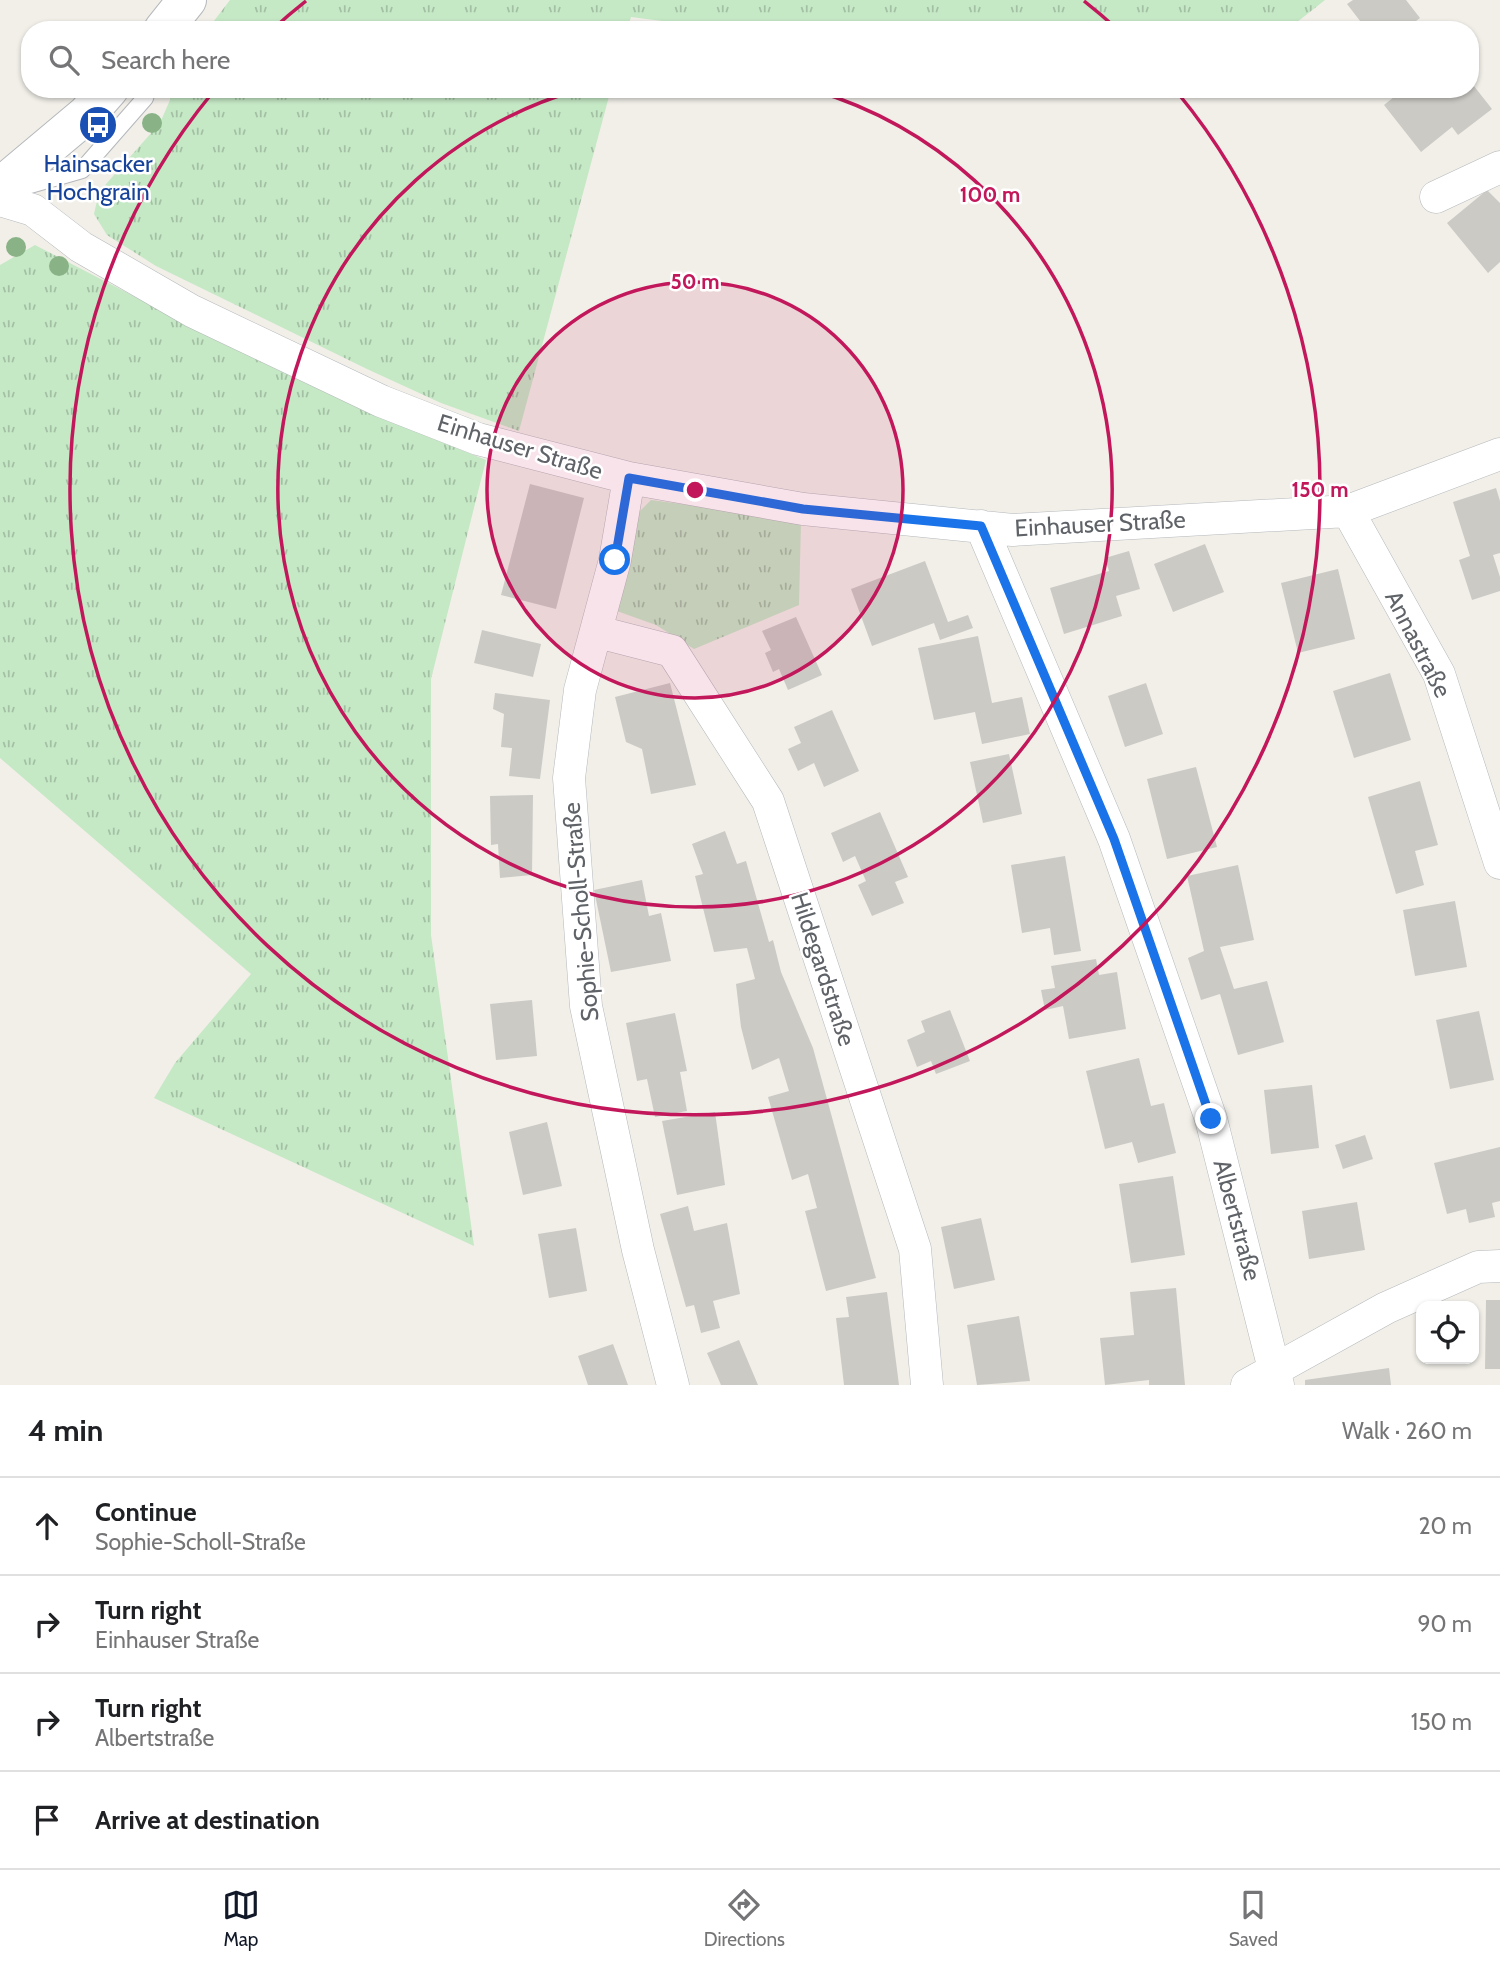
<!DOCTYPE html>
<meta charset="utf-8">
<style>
body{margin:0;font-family:Cabin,sans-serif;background:#f6f6f6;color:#202124}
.controls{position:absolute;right:21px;bottom:21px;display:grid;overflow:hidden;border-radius:14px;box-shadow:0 2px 5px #0004}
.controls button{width:63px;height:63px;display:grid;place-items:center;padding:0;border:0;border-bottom:2px solid #e0e0e0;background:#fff;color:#202124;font:35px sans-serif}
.stop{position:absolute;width:21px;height:21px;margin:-16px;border:5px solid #1a73e8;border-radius:50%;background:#fff}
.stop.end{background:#1a73e8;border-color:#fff;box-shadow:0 2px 7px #0008}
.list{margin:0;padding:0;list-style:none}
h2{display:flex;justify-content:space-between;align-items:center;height:91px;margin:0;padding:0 28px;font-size:30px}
h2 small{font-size:23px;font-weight:400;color:#757577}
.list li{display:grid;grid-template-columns:46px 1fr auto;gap:21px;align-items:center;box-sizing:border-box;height:98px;padding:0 28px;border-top:2px solid #e0e0e0}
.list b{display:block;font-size:26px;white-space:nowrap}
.list p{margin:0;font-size:23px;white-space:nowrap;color:#757577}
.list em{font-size:23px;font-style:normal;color:#757577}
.icon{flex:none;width:38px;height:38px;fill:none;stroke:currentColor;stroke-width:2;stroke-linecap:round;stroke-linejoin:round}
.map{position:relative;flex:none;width:1500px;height:1385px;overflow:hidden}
.search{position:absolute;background:#fff;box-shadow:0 2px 5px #0004;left:21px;right:21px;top:21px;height:77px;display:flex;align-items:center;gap:18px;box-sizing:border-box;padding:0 24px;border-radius:28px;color:#757577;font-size:26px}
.sheet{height:483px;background:#fff}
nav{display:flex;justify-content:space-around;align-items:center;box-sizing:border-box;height:98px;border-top:2px solid #e0e0e0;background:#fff;font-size:19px;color:#757577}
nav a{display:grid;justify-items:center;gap:4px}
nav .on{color:#111827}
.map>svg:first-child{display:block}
</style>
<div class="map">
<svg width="1500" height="1385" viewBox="0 0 1500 1385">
<defs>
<pattern id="grass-tufts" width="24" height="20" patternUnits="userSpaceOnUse" patternTransform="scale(1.75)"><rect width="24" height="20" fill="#c5e8c5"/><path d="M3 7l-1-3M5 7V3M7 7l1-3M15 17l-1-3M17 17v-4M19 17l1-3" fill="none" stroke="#a3c0a4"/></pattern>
</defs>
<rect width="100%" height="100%" fill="#f1efe8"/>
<path fill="url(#grass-tufts)" d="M230,0H1325L1287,30H733L631,17L627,30H207Z
M170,89H611L519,431L441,403L367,369L156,266L107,235L94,214L99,192L160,123L170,100Z
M35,245C183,322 331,399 486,460L431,679V935L474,1246L154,1098L175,1063L251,974L0,758V265Z
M651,500L801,520L799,605L694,649L656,625L614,610L635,516Z"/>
<path fill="#cccac5" d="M1353,0H1406L1420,18L1404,30H1367L1347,4Z
M1470,81L1492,109L1458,135L1452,127L1421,152L1384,105L1404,89H1470Z
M1487,190L1500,203V262L1488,273L1447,223Z
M530,484L584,498L556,609L501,595Z
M1496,488L1500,501V553L1493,555L1500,577V591L1472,600L1459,560L1470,556L1453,502Z
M1205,544L1224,592L1173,612L1154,564Z
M1129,551L1140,589L1116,596L1122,616L1064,634L1050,588L1109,571L1105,558Z
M925,561L948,622L968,615L973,628L940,640L934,623L872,646L851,589Z
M1338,569L1355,639L1298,653L1281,583Z
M796,617L822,675L788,690L779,669L773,672L765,653L771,650L762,631Z
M482,630L541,644L533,677L474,663Z
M978,636L992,703L1022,697L1030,734L982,744L975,712L934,720L918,648Z
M1390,673L1411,740L1354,758L1333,691Z
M670,683L696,785L651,794L642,749L626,742L615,697Z
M1146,683L1163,734L1125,747L1108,696Z
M495,693L550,700L540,779L509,776L512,748L501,747L504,714L493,709Z
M832,710L859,771L824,787L814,763L798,771L788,749L801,743L794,727Z
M1009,754L1022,814L983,823L970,762Z
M1196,767L1217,847L1167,859L1147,779Z
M1420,781L1438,845L1415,851L1424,885L1396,894L1368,797Z
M533,795L532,875L500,878L498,844L491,845L490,796Z
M880,812L908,877L895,882L904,903L872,916L858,885L866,881L855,856L843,862L831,833Z
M725,831L737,864L746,861L769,942L773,940L781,972L813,1048L876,1278L826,1291L805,1211L817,1208L808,1174L792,1180L768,1097L789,1091L779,1058L752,1070L741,1027L736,984L755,979L747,948L714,952L695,876L703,874L692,844Z
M1065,856L1081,951L1054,955L1050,928L1022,933L1011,865Z
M1238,865L1254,940L1220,947L1234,989L1267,981L1284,1042L1238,1055L1220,994L1201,1000L1188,958L1204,951L1187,876Z
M642,880L649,916L661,913L671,961L611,972L594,890Z
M1455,901L1467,967L1415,976L1403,910Z
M1096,959L1099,975L1117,972L1126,1029L1069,1039L1063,1006L1045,1010L1041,990L1055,988L1051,966Z
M532,1000L537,1056L496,1060L490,1004Z
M950,1010L970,1061L936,1074L931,1061L917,1067L907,1040L925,1032L921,1021Z
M1479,1011L1494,1080L1450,1089L1436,1020Z
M675,1013L687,1071L680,1072L687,1111L655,1117L647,1079L637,1081L626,1023Z
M1139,1058L1151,1106L1164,1103L1176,1153L1138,1163L1132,1142L1105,1149L1086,1071Z
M1312,1085L1319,1148L1271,1154L1264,1090Z
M715,1112L725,1185L677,1195L662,1121Z
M547,1122L562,1186L523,1195L509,1132Z
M1365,1135L1373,1159L1343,1169L1335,1145Z
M1500,1147V1201L1492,1203L1495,1217L1469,1223L1466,1209L1447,1214L1434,1163Z
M1173,1176L1185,1255L1131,1263L1119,1184Z
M1357,1202L1365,1250L1309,1259L1302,1211Z
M688,1206L694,1231L727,1223L740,1294L713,1301L720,1328L701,1333L694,1305L686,1307L660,1214Z
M981,1218L995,1280L954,1289L941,1227Z
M576,1228L587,1291L549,1298L538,1234Z
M1176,1288L1185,1385H1149V1380L1105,1385L1100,1338L1134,1335L1130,1292Z
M887,1292L899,1385H844L836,1318L849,1317L846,1297Z
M1486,1300H1500V1369H1485Z
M1019,1316L1030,1381L977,1385L967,1325Z
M739,1340L758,1385H721L707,1353Z
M613,1344L628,1385H588L578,1356Z
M1389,1368L1391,1385H1305V1380Z"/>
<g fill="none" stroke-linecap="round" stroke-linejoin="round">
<defs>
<path id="service" d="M16,189L82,170L145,98L148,89"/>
<path id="minor" d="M1436,197L1500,167
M0,200L33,210L81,247L192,311L381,401L478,439L629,478L803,509L1013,530L1348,511L1500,454
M629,478L615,560L580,690L569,778L586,1006L638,1250L673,1385
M1348,511L1439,674L1500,863
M981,526L1114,839L1211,1119L1278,1385
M598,632L672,651L768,801L915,1249L927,1385
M1247,1385L1386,1308L1478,1267L1500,1266"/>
<path id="tertiary" d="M163,30L187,0
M0,187L87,114L109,89"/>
</defs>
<use href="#service" stroke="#b5b8bc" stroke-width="18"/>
<use href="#minor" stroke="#b5b8bc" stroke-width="33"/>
<use href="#tertiary" stroke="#b5b8bc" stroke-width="40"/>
<use href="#service" stroke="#fff" stroke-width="16"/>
<use href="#minor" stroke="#fff" stroke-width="32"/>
<use href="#tertiary" stroke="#fff" stroke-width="38"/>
</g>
<g fill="#89b387">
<circle cx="152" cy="123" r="10"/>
<circle cx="16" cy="247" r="10"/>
<circle cx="59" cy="266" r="10"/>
</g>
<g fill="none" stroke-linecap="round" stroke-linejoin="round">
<path stroke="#1a73e8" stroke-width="9" d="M615,560L629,478L803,509L981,526L1114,839L1211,1119"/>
</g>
<circle cx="695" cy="490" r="208" fill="#c2185b" fill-opacity=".12"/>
<g fill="none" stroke="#c2185b" stroke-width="3.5">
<circle cx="695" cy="490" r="208"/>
<path d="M813 90A417 417 0 1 1 577 90"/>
<path d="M273 29A625 625 0 0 1 306 1M1084 1A625 625 0 0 1 1117 29M1177 92A625 625 0 1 1 213 92"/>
</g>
<defs>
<symbol id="bus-disc" viewBox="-11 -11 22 22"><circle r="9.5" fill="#1a4fb4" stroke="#fff"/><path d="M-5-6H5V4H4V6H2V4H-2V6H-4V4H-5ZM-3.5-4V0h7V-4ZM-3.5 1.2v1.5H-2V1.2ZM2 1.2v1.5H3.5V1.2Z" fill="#fff"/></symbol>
</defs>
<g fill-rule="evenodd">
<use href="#bus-disc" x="76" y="103" width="44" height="44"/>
</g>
<g text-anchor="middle" stroke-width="5" stroke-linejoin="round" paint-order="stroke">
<g font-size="24" fill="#164399" stroke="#fff">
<text x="98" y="172">Hainsacker<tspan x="98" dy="28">Hochgrain</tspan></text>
</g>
<g font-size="24" fill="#5f6368" stroke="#fff">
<text transform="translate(520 447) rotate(17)" y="8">Einhauser Straße</text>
<text transform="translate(1100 524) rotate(-3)" y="8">Einhauser Straße</text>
<text transform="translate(1418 644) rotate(63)" y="8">Annastraße</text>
<text transform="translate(581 912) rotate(-95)" y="8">Sophie-Scholl-Straße</text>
<text transform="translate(823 969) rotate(72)" y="8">Hildegardstraße</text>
<text transform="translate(1237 1220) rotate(75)" y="8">Albertstraße</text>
</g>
</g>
<circle cx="695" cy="490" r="10" fill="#c2185b" stroke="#fff" stroke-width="3.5"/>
<g font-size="21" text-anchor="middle" font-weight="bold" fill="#c2185b" stroke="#fff" stroke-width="5" stroke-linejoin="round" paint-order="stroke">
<text x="990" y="202">100 m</text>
<text x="695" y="289">50 m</text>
<text x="1320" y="497">150 m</text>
</g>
</svg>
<div class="controls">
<button><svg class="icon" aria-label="locate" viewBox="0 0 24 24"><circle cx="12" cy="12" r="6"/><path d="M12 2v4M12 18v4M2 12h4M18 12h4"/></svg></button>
</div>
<div class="stop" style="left:615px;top:560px"></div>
<div class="stop end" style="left:1211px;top:1119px"></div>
<div class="search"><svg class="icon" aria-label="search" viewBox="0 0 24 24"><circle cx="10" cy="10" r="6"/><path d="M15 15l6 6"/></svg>Search here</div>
</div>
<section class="sheet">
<h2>4 min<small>Walk · 260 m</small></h2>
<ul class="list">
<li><svg class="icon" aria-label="ahead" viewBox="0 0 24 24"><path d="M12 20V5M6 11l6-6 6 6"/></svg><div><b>Continue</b><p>Sophie-Scholl-Straße</p></div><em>20 m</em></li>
<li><svg class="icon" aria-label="right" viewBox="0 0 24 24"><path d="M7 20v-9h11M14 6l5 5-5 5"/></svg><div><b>Turn right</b><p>Einhauser Straße</p></div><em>90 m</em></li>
<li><svg class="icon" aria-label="right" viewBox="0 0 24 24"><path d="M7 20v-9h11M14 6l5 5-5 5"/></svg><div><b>Turn right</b><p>Albertstraße</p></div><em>150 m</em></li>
<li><svg class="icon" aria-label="arrive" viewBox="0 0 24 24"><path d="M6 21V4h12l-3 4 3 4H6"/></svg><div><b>Arrive at destination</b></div></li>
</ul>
</section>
<nav>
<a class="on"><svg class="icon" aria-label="map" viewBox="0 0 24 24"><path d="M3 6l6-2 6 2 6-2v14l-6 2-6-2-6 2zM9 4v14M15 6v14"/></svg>Map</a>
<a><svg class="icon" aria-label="directions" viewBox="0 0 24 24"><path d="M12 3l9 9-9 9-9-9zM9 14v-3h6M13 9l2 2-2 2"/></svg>Directions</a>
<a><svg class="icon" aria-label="saved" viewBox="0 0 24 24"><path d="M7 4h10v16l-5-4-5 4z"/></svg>Saved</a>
</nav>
